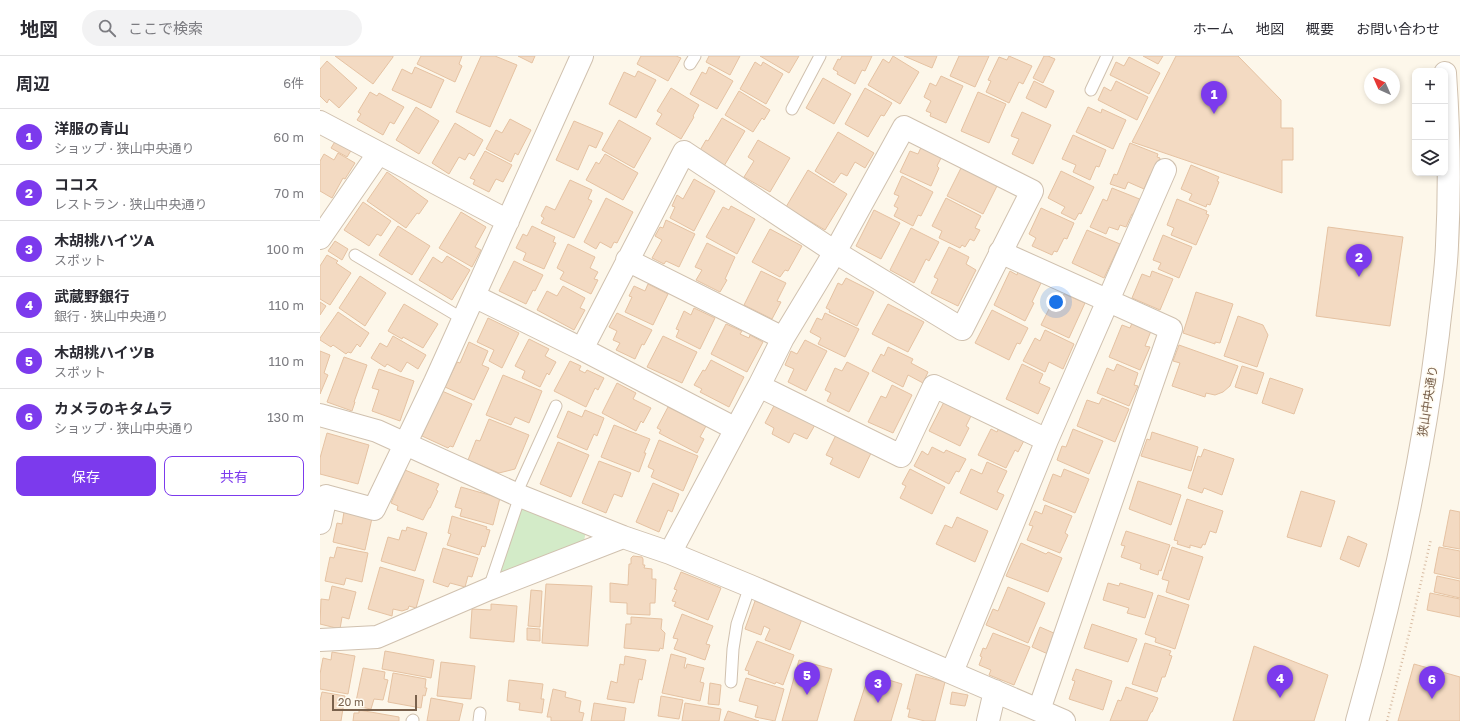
<!DOCTYPE html>
<html lang="ja">
<meta charset="utf-8">
<style>
body{margin:0;font-family:"Golos Text","Noto Sans JP",sans-serif;background:#f2f2f3;color:#2b2b33}
.controls{position:absolute;right:12px;top:12px;display:grid;overflow:hidden;border-radius:8px;box-shadow:0 2px 6px #0003}
.controls button{width:36px;height:36px;display:grid;place-items:center;padding:0;border:0;border-bottom:1px solid #e1e1e2;background:#fff;color:#2b2b33;font:20px sans-serif}
.compass{position:absolute;left:1044px;top:12px;width:36px;height:36px;border-radius:50%;background:#fff;box-shadow:0 2px 6px #0003;rotate:315deg}
.scale{position:absolute;left:12px;bottom:10px;width:85px;box-sizing:border-box;padding-left:4px;border:2px solid #79614c;border-top:0;font-size:11px;line-height:14px;white-space:nowrap;color:#79614c;-webkit-text-stroke:3px #fffbf1;paint-order:stroke}
.you{position:absolute;left:736px;top:246px;width:14px;height:14px;margin:-10px;border:3px solid #fff;border-radius:50%;background:#1a73e8;box-shadow:0 0 0 6px #1a73e833}
.badge{display:grid;place-items:center;width:26px;height:26px;border-radius:50%;background:#7c3aed;color:#fff;font-size:13px;font-weight:700}
.pin{position:absolute;translate:-50% -33px;filter:drop-shadow(0 1px 2px #0008)}
.pin::after{content:'';position:absolute;top:21px;width:14px;height:12px;background:inherit;clip-path:polygon(0 0,100% 0,50% 100%)}
.list{margin:0;padding:0;list-style:none}
h2{display:flex;justify-content:space-between;align-items:center;height:52px;margin:0;padding:0 16px;font-size:17px}
h2 small{font-size:13px;font-weight:400;color:#7c7c81}
.list li{display:grid;grid-template-columns:26px 1fr auto;gap:12px;align-items:center;box-sizing:border-box;height:56px;padding:0 16px;border-top:1px solid #e1e1e2}
.list b{display:block;font-size:15px;white-space:nowrap}
.list p{margin:0;font-size:13px;white-space:nowrap;color:#7c7c81}
.list em{font-size:13px;font-style:normal;color:#7c7c81}
.actions{display:flex;gap:8px;padding:12px 16px}
.actions a{flex:1;padding:9px 0;border:1px solid #7c3aed;border-radius:8px;text-align:center;font-size:14px;color:#7c3aed}
.actions .main{background:#7c3aed;color:#fff}
.icon{flex:none;width:22px;height:22px;fill:none;stroke:currentColor;stroke-width:2;stroke-linecap:round;stroke-linejoin:round}
.map{position:relative;flex:none;width:1140px;height:665px;overflow:hidden}
header{display:flex;align-items:center;gap:24px;box-sizing:border-box;height:56px;padding:0 20px;background:#fff;border-bottom:1px solid #e1e1e2}
header strong{font-size:19px}
nav{display:flex;gap:22px;margin-inline-start:auto;font-size:14px}
.search{width:280px;height:36px;background:#f2f2f3;display:flex;align-items:center;gap:10px;box-sizing:border-box;padding:0 14px;border-radius:22px;color:#7c7c81;font-size:15px}
main{display:flex}
aside{flex:1;background:#fff}
.map>svg:first-child{display:block}
</style>
<header>
<strong>地図</strong>
<div class="search"><svg class="icon" aria-label="search" viewBox="0 0 24 24"><circle cx="10" cy="10" r="6"/><path d="M15 15l6 6"/></svg>ここで検索</div>
<nav><a>ホーム</a><a>地図</a><a>概要</a><a>お問い合わせ</a></nav>
</header>
<main>
<aside>
<h2>周辺<small>6件</small></h2>
<ul class="list">
<li><span class="badge">1</span><div><b>洋服の青山</b><p>ショップ · 狭山中央通り</p></div><em>60 m</em></li>
<li><span class="badge">2</span><div><b>ココス</b><p>レストラン · 狭山中央通り</p></div><em>70 m</em></li>
<li><span class="badge">3</span><div><b>木胡桃ハイツA</b><p>スポット</p></div><em>100 m</em></li>
<li><span class="badge">4</span><div><b>武蔵野銀行</b><p>銀行 · 狭山中央通り</p></div><em>110 m</em></li>
<li><span class="badge">5</span><div><b>木胡桃ハイツB</b><p>スポット</p></div><em>110 m</em></li>
<li><span class="badge">6</span><div><b>カメラのキタムラ</b><p>ショップ · 狭山中央通り</p></div><em>130 m</em></li>
</ul>
<div class="actions"><a class="main">保存</a><a>共有</a></div>
</aside>
<div class="map">
<svg width="1140" height="665" viewBox="0 0 1140 665">
<rect width="100%" height="100%" fill="#fdf7ea"/>
<path fill="#d3ebc8" d="M201,450L266,475L264,485L178,522Z"/>
<path fill="#f3dac2" stroke="#e5c2a2" d="M15,0H73V1L53,28Z
M101,0H142L139,8L142,10L135,26L97,8Z
M161,0H175L197,9L170,71L136,56Z
M198,0H215L212,7Z
M321,0H356L361,2L348,25L317,8Z
M389,0H420L410,19L386,6Z
M440,0H479L469,17Z
M522,0H552L545,15L542,14L535,28L517,18L518,16L513,13L518,3L520,4Z
M573,0L599,16L580,48L548,29L563,3L569,7Z
M584,0H617L612,12Z
M639,0H669L655,31L630,20Z
M689,0L712,10L703,28L699,26L689,47L666,36L671,25L668,24L679,1L687,4Z
M724,0H728L735,3L723,27L713,22Z
M823,0H843L838,8Z
M856,0H918L961,44V72H973V104H962V137L812,86Z
M809,1L840,17L829,38L790,19L796,6L804,10Z
M7,5L37,32L19,52L9,43L7,47L0,40V13Z
M435,6L441,10L443,6L463,18L446,48L420,33Z
M95,11L124,24L111,52L72,34L82,13L92,18Z
M389,11L413,25L397,53L370,38L382,16L386,18Z
M318,15L336,24L316,62L289,48L304,16L315,21Z
M621,20L643,30L626,67L610,60L611,57L606,55L611,45L604,41L610,27L616,30Z
M503,22L531,38L514,68L486,52Z
M714,25L734,35L726,52L706,42Z
M796,25L828,41L817,64L778,44L784,31L791,35Z
M351,32L379,49L373,60L374,61L361,83L336,68L342,58L337,55Z
M545,32L572,47L564,60L561,59L548,81L525,68Z
M419,35L450,54L444,64L442,62L433,76L405,59Z
M50,36L57,40L59,37L84,51L74,68L70,66L63,79L37,64L41,58L38,56Z
M658,36L686,48L669,87L641,75Z
M96,51L119,65L99,98L76,84Z
M768,51L781,57L782,53L806,64L793,93L756,76Z
M702,56L731,69L713,108L692,98L699,83L691,80Z
M402,62L425,75L404,110L379,96L386,84L388,85Z
M190,63L211,74L198,99L195,97L191,106L166,93L176,74L182,77Z
M299,64L331,82L314,112L282,94Z
M254,65L283,77L276,92L269,89L258,114L236,104Z
M135,67L163,84L154,100L149,97L145,104L139,101L129,118L112,107Z
M518,76L554,97L545,112L535,106L527,120L521,117L514,127L495,115Z
M753,79L786,94L779,111L776,110L770,124L753,116L756,109L742,103Z
M16,84L32,93L27,101L11,92Z
M438,84L470,102L450,136L424,121L434,105L428,101Z
M603,87L624,96L617,110L619,112L611,130L580,116L590,95L598,98Z
M810,87L838,98L837,101L840,102L833,120L830,119L824,133L808,126L805,133L790,128L794,118L797,119Z
M165,95L192,109L183,126L176,123L169,136L153,128L155,124L150,122Z
M18,97L35,107L25,123L23,122L12,142L0,135V105L4,98L14,104Z
M285,98L318,117L303,144L266,124L276,106L279,108Z
M644,106L680,124L663,158L627,140Z
M871,109L899,121L897,125L899,126L890,149L887,148L886,151L869,144L872,138L861,133Z
M488,114L527,138L505,174L466,151Z
M741,115L774,131L761,158L759,157L755,164L741,157L745,151L728,142Z
M67,116L108,145L99,158L97,157L86,172L47,145Z
M582,120L613,136L601,160L598,159L593,170L574,160L578,152L574,150L579,140L574,138Z
M374,123L395,135L374,175L350,162L355,151L352,150L357,139L363,143Z
M250,124L272,134L268,143L272,145L254,182L221,167L224,162L221,160L226,150L235,154Z
M792,132L822,144L815,159L812,158L806,171L800,169L798,174L789,171L786,178L770,171L783,143L787,145Z
M286,142L313,156L297,187L294,186L291,192L280,186L276,193L264,186Z
M626,142L661,160L655,172L660,174L654,185L650,183L645,191L642,189L640,192L619,182L622,175L612,170Z
M857,143L887,155L886,158L889,159L876,189L851,179L854,172L847,169Z
M43,146L71,165L61,180L57,178L49,190L24,174Z
M411,150L435,163L417,198L386,181L403,151L409,154Z
M721,152L754,167L747,183L744,182L737,196L734,195L732,199L712,190L716,182L709,178Z
M554,154L580,167L561,203L536,190Z
M141,156L166,171L155,191L161,194L152,211L119,192Z
M346,164L375,178L359,211L346,205L344,208L332,202L342,184L335,180L340,171L343,172Z
M78,170L110,190L92,219L59,199Z
M212,170L235,181L233,186L236,187L224,213L203,204L206,197L196,192L203,178L207,180Z
M1008,171L1083,181L1070,270L996,260Z
M591,172L619,186L609,205L606,203L594,227L570,214Z
M450,173L482,190L468,215L465,214L460,221L432,206Z
M767,174L800,188L784,222L752,207Z
M843,179L872,191L859,222L838,213L841,207L833,204Z
M15,185L28,193L22,204L8,195Z
M387,187L415,201L405,223L407,224L400,236L376,224L382,214L375,211Z
M248,188L275,201L270,212L278,216L274,223L278,224L271,238L240,223L244,216L237,212Z
M629,191L649,201L646,208L656,214L638,250L611,237L618,223L614,221Z
M7,199L18,205L16,207L31,217L10,249L0,243V210Z
M127,200L150,214L132,244L99,224L113,201L122,207Z
M194,205L223,219L215,235L213,234L206,248L179,235Z
M441,215L466,227L457,245L461,246L452,263L424,249Z
M690,215L697,219L698,215L721,227L712,246L714,247L705,265L674,249Z
M832,215L853,223L840,254L812,242L822,218L830,221Z
M40,220L66,237L45,270L19,252Z
M526,222L554,236L537,270L509,256L510,254L506,252L518,227L522,229Z
M328,228L348,238L333,269L305,256L312,241L309,240L314,230L325,235Z
M243,230L265,242L260,252L265,254L254,274L217,254L227,235L237,240Z
M876,236L913,248L900,287L895,286V288L863,277Z
M744,238L765,247L749,282L721,269L736,239L742,242Z
M0,246L6,250L0,259Z
M84,248L118,268L103,292L83,281L82,283L68,275Z
M568,248L604,266L588,296L552,278Z
M374,252L395,262L380,293L356,281L359,274L356,273L364,255L371,259Z
M672,254L708,272L700,288L697,287L689,304L655,287Z
M18,256L49,277L40,291L37,288L31,297L28,296L26,298L13,289L11,291L0,284V282Z
M297,257L332,274L324,289L322,288L315,303L296,294L300,287L293,284L297,275L289,271Z
M505,257L539,273L525,301L498,288L501,282L490,276L497,262L502,264Z
M918,260L943,269L948,279L937,311L904,300Z
M168,262L199,277L182,312L169,305L174,294L157,286Z
M812,267L831,275L825,290L830,291L820,314L789,301L802,269L810,272Z
M406,268L422,275L420,278L429,282L430,279L443,286L427,316L391,298Z
M725,274L754,288L743,313L729,306L725,316L703,305L715,282L720,285Z
M73,280L106,299L98,313L87,306L81,316L67,308L65,311L51,302L60,287L67,291Z
M343,280L377,296L362,327L327,311Z
M209,283L229,293L225,300L236,306L229,319L227,317L220,331L202,322L205,315L195,310Z
M485,284L507,295L486,335L468,326L474,313L465,309L471,295L477,298Z
M149,286L168,295L162,309L169,312L154,344L125,331L137,306L140,307Z
M859,289L918,310L910,330L903,336L895,339L886,337L885,341L852,330L860,307L853,305Z
M568,291L593,303L591,307L608,316L603,327L588,319L583,331L552,315L561,298L564,300Z
M0,295L10,299L4,317L8,319L0,338Z
M24,301L47,309L34,346H35L32,355L7,346Z
M391,304L424,321L409,351L380,336L382,333L374,329L383,314L385,315Z
M250,305L261,310L259,314L265,317L267,314L284,322L278,334L275,332L266,351L234,335Z
M527,306L549,317L529,356L507,345L511,337L505,334L515,312L522,315Z
M702,308L723,318L719,327L730,332L718,358L686,343Z
M797,308L818,317L814,329L818,330L809,350L777,337L787,312L794,315Z
M922,310L944,317L937,338L915,331Z
M59,313L94,325L80,365L52,355L59,334L52,332Z
M183,319L222,335L209,367L195,361L191,369L166,359Z
M950,322L983,333L974,358L942,347Z
M297,327L316,337L313,343L331,352L323,367L321,365L316,375L282,357Z
M572,329L592,339L573,377L548,366L561,340L566,342Z
M122,335L152,348L133,391L130,390L128,392L102,380Z
M782,342L809,353L795,386L757,370L767,344L779,348Z
M456,346L496,367L487,383L474,377L469,387L452,378L454,372L445,367Z
M624,346L653,356L646,370L649,372L640,390L609,375Z
M348,351L386,370L380,381L384,383L377,397L339,377L341,374L337,372Z
M265,354L284,362L277,380L274,378L267,394L237,381L248,355L262,361Z
M169,363L209,379L195,413L179,417L148,404L156,384L160,385Z
M681,367L707,379L698,396L695,394L686,412L658,399L671,373L677,376Z
M294,369L330,383L324,397H326L319,416L281,401Z
M753,373L783,385L769,418L737,404L742,390L746,391Z
M832,376L878,391L871,415L821,400L827,383L830,384Z
M7,377L49,389L38,428L0,418V402Z
M517,377L552,395L539,422L510,408L513,402L506,399Z
M339,384L378,400L363,435L331,421L334,414L328,411Z
M238,386L269,399L251,441L220,428Z
M612,391L624,397L626,394L646,403L639,416L636,415L629,428L594,410L602,395L608,399Z
M884,393L914,403L902,439L884,432L882,437L868,432L878,400L881,401Z
M279,405L311,417L302,441L294,438L286,457L262,447Z
M667,406L687,415L677,436L684,439L677,454L640,437L651,413L662,418Z
M590,413L625,431L612,458L580,442L586,430L582,428Z
M744,413L769,423L755,457L723,444L733,418L741,421Z
M85,414L119,428L116,434L118,435L110,452H109L103,464L77,454L78,450L71,447Z
M818,425L861,439L851,469L809,453Z
M333,427L359,438L352,456L348,454L339,476L316,466Z
M141,431L180,442L173,469L140,460L142,453L135,451Z
M981,435L1015,445L1001,491L967,481Z
M867,443L903,455L896,477L890,475L885,489L883,488L881,492L870,489V492L857,488L858,485L854,484Z
M725,449L752,460L745,477L748,479L740,497L707,484L713,470L709,469L715,455L722,458Z
M1130,454L1140,456V493L1123,490Z
M24,456L52,462L45,494L13,486L17,467L22,468Z
M132,460L167,471L166,473L170,474L165,491L162,490L159,499L127,489L131,478L128,477Z
M637,461L668,475L655,506L616,488L625,469L632,472Z
M87,471L107,477L95,515L61,505L68,481L79,484L82,474L86,475Z
M806,475L850,489L841,515L839,514L838,519L820,513L821,508L801,501L805,490L801,489Z
M1028,480L1047,488L1039,511L1020,503Z
M701,487L726,498L728,496L742,502L728,536L686,520Z
M17,491L48,497L42,526L26,522L24,529L5,525L10,501L14,502Z
M852,491L883,501L869,544L846,536L849,525L842,523Z
M1119,491L1140,495V523L1114,517Z
M123,492L158,502L152,521L148,520L145,531L130,527L128,531L113,526Z
M313,500L322,501L323,503V509H325L324,512L332,513V523H336L335,547H330V559L307,558V547L290,546V527L308,529L309,508H311V502Z
M60,511L104,524L96,552L89,550L88,553L82,555L73,553L72,560L48,553Z
M361,516L401,532L388,564L354,550L356,546L352,545L357,534L354,533Z
M1117,520L1140,525V542L1114,536Z
M788,527L799,530L800,527L833,537L825,562L807,557L809,552L783,544Z
M226,528L272,530L268,590L222,587Z
M12,530L36,536L29,563L22,561L20,573L0,568L1,543L9,544Z
M688,531L725,547L708,587L666,569L673,553L678,555Z
M211,534L222,535L220,571L208,570Z
M1110,537L1140,543V561L1107,554Z
M838,539L869,549L855,593L835,586L836,582L825,578Z
M435,545L482,563L470,594L445,584L450,573L444,570L441,579L425,573Z
M171,548L197,550L194,586L150,582L152,553L171,554Z
M362,558L393,570L386,588L390,589L385,604L354,593L358,583L353,582Z
M311,561L342,563L341,573L345,577L343,593L340,592L339,595L304,592L306,568H311Z
M772,568L817,583L808,606L764,592Z
M720,571L736,578L728,598L712,591Z
M207,572L220,573V585L207,584Z
M673,577L710,591L694,629L669,619L671,614L659,609L662,601L660,600L663,592L666,593Z
M437,585L474,599L463,629L456,626L455,628L428,618L429,615L425,614Z
M825,587L851,595L849,599L852,600L845,621H842L837,636L812,628Z
M934,590L1008,619L994,665H913Z
M65,595L114,604L111,622L62,613Z
M12,596L35,600L28,638L0,633V618L3,602L11,604Z
M351,598L366,602L364,612H366L367,608L384,612L380,626L384,627L380,645L342,637Z
M305,600L326,604L322,624L319,623L314,647L287,643L291,625L297,627L300,608L304,609Z
M479,604L512,613L497,665H462Z
M121,606L155,610L151,643L117,640Z
M1094,608L1140,621V665H1078Z
M43,612L65,616L64,623L68,624L63,644L54,643L51,653L35,650Z
M756,613L792,625L783,654L749,643L755,625L752,624Z
M73,617L106,623L105,632H107L105,640L103,639L101,652L68,646Z
M549,618L582,628L571,665H534Z
M596,618L625,626L615,665H605L588,661L590,653H587Z
M426,622L464,633L455,665L435,661L438,650L419,645Z
M189,624L223,628L221,643H224L222,657L199,654L200,647L187,645Z
M390,627L401,629L399,649L388,648Z
M806,631L838,642L832,656H831L827,665H790L798,644L801,645Z
M233,633L246,636L245,641L261,645L259,656L264,657L262,665H231V661H227Z
M2,636L25,640L21,665H0V645Z
M632,636L648,639L645,650L630,648Z
M341,640L363,644L359,663L338,660Z
M111,642L143,648L139,665H107Z
M274,647L306,652L304,665H271Z
M365,647L401,653L399,665H362Z
M39,654L79,661V665H33L34,657H39Z
M408,655L439,665H404Z"/>
<g fill="none" stroke-linecap="round" stroke-linejoin="round">
<defs>
<path id="service" d="M370,8L375,0
M771,34L787,0
M472,53L500,0
M35,199L143,263
M196,438L236,350
M169,532L200,440
M411,626L413,593L417,568L430,530
M92,665L93,664
M159,665L160,657"/>
<path id="minor" d="M0,66L188,165
M0,182L58,98
M680,196L851,273L719,654
M307,204L463,282
M154,240L262,293L416,373L350,497
M262,293L364,96L515,196L642,273L712,135L584,71L515,196L463,282L439,330L581,400L614,330L727,384
M0,359L57,375L200,440L303,481L350,497L430,530L744,665
M416,373L439,330
M0,467L6,440L54,453L115,326L262,0
M0,584L57,581L169,533L303,481
M632,616L727,384L845,114
M668,665L675,635"/>
<path id="tertiary" d="M1037,665C1073,538 1102,409 1118,278C1121,248 1126,219 1127,189C1130,132 1129,74 1125,17"/>
</defs>
<use href="#service" stroke="#d0c1af" stroke-width="13"/>
<use href="#minor" stroke="#d0c1af" stroke-width="24"/>
<use href="#tertiary" stroke="#d0c1af" stroke-width="24"/>
<path stroke="#d8bda4" stroke-width="2.5" stroke-dasharray="1 3" stroke-linecap="butt" d="M1067,665L1089,578L1111,483"/>
<use href="#service" stroke="#fff" stroke-width="11"/>
<use href="#minor" stroke="#fff" stroke-width="22"/>
<use href="#tertiary" stroke="#fff" stroke-width="22"/>
</g>
<g text-anchor="middle" stroke-width="3" stroke-linejoin="round" paint-order="stroke">
<g font-size="12" fill="#79614c" stroke="#fffbf1">
<text transform="translate(1108 345) rotate(-81)" y="4">狭山中央通り</text>
</g>
</g>
</svg>
<div class="controls">
<button>+</button>
<button>−</button>
<button><svg class="icon" aria-label="layers" viewBox="0 0 24 24"><path d="M12 4l9 5-9 5-9-5zM3 14l9 5 9-5"/></svg></button>
</div>
<svg class="compass" viewBox="-18 -18 36 36"><path d="M0-13l5 13h-10z" fill="#e53935"/><path d="M0 13l5-13h-10z" fill="#7c7c81"/></svg>
<div class="scale">20 m</div>
<div class="you"></div>
<div class="pin badge" style="left:894px;top:58px">1</div>
<div class="pin badge" style="left:1039px;top:221px">2</div>
<div class="pin badge" style="left:558px;top:647px">3</div>
<div class="pin badge" style="left:960px;top:642px">4</div>
<div class="pin badge" style="left:487px;top:639px">5</div>
<div class="pin badge" style="left:1112px;top:643px">6</div>
</div>
</main>
